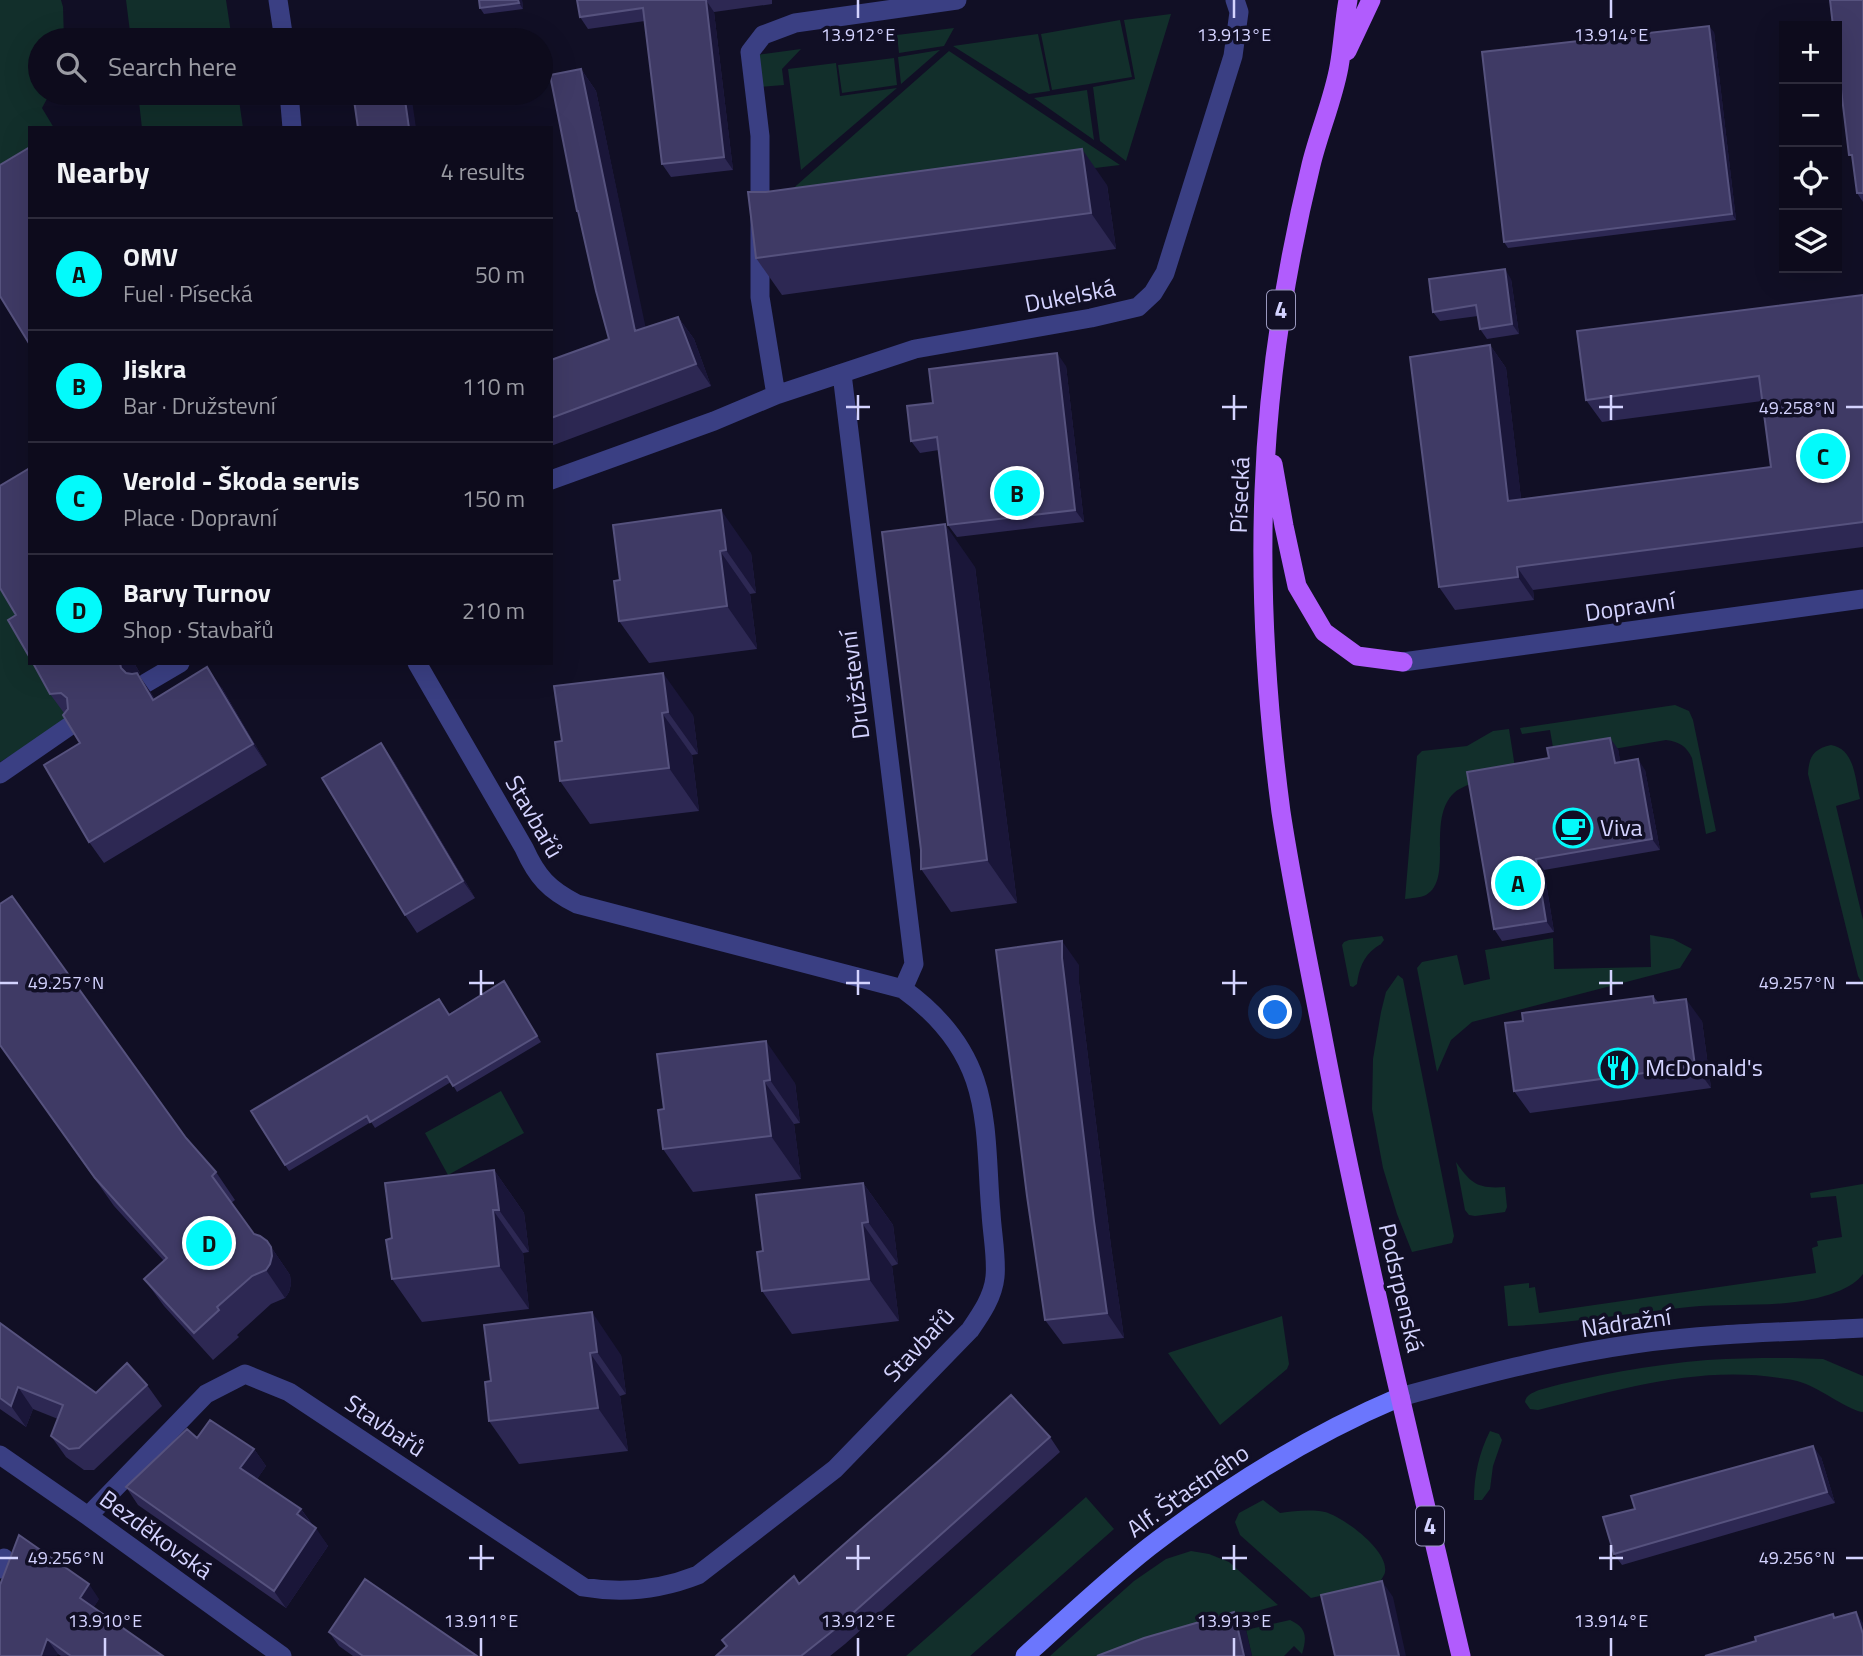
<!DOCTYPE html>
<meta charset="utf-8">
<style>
body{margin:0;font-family:"Titillium Web",sans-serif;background:#1b1929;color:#f1f3f6}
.controls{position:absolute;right:21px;top:21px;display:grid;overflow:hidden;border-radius:0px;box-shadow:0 7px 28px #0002}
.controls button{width:63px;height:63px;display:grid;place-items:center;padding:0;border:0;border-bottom:2px solid #2d2b3b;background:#0d0b1c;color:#f1f3f6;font:35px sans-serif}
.you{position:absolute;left:1276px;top:1013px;width:24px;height:24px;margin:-18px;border:5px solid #fff;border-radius:50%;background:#1a73e8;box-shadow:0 0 0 10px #1a73e833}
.badge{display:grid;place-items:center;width:46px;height:46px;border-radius:50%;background:#03fafb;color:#111;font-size:23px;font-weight:700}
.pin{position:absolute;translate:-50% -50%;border:4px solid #fff;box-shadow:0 2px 7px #0006}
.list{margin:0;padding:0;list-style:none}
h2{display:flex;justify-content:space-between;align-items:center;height:91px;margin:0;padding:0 28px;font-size:30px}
h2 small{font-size:23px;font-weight:400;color:#9a9ba3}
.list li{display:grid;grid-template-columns:46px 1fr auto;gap:21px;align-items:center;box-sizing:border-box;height:112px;padding:0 28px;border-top:2px solid #2d2b3b}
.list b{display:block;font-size:26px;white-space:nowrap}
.list p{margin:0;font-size:23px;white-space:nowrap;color:#9a9ba3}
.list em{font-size:23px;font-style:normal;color:#9a9ba3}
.icon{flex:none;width:38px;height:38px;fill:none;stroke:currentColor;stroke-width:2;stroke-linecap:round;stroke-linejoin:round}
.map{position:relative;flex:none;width:1863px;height:1656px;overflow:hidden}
.search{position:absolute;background:#0d0b1c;box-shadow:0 7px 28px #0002;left:28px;top:28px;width:525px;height:77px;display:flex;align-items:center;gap:18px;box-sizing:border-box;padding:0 24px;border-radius:38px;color:#9a9ba3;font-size:26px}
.panel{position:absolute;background:#0d0b1c;box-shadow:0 7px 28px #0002;left:28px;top:126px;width:525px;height:539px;border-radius:0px}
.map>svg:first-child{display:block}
</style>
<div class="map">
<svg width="1863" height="1656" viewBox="0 0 1863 1656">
<rect width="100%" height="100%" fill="#110f25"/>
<path fill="#122f2b" d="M0,0H61L63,7L64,40H40V93H50L42,108L54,128H30V149L0,167Z
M126,0H226L232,40H131Z
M1171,14L1126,161L1100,141L1093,87L1135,79L1124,20Z
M1120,20L1132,77L1052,90L1041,34Z
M954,28L944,46L899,53L897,35Z
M1038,34L1050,91L1029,94L953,46Z
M801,49L782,69L784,85L760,87L756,55Z
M940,50L901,84L898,57Z
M949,51L1120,165L772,207Z
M894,58L897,85L842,93L838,65Z
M836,63L840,96L897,88L801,170L788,69Z
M1087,90L1094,140L1034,98Z
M138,93H238L243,128H142Z
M0,583L30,635V663H35L69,720L0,762Z
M1675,705L1689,711L1693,720L1716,831L1706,834L1692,758C1686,746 1680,742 1666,740L1555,759L1550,730L1522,734L1520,728Z
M1509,729L1516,774C1498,778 1467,781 1454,793C1426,819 1454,879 1426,895C1420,898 1411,898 1405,899L1417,756L1422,751L1467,746L1493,731Z
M1831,745C1855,749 1855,779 1860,799L1836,806L1863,920V985L1858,976L1808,774C1809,757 1813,749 1831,745Z
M1650,935L1673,939L1692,949L1680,968L1472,1022L1451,1040L1437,1072L1417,968L1422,962L1457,955L1464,985L1490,979L1485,950L1553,938L1554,969L1651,967Z
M1382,936L1384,940C1377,949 1384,941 1375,948C1363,957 1359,969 1357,984L1353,987L1350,986L1342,945L1344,942L1349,940Z
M1398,975L1403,979L1454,1236L1452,1243L1412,1252L1397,1214L1383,1168L1372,1109L1373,1059L1381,1012L1386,992Z
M501,1091L524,1133L448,1175L425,1133Z
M1456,1162C1471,1184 1478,1189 1505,1187L1507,1207L1505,1212L1475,1216L1469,1215L1465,1210Z
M1863,1184V1274C1853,1288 1828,1296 1812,1299C1772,1308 1729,1303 1689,1307C1629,1313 1569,1324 1508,1326L1504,1286L1529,1283V1288L1535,1287L1539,1313L1816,1273L1812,1248L1818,1246L1817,1241L1842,1237L1836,1196L1811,1198L1810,1193Z
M1282,1316L1289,1364L1287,1369L1220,1425L1168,1353Z
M1793,1358L1823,1359L1863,1376V1412C1852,1412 1820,1389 1806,1384C1799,1381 1789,1379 1780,1378C1699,1365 1616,1390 1538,1410L1530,1409L1525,1402C1526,1395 1532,1393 1539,1390C1593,1375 1650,1365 1707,1360C1736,1358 1765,1358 1793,1358Z
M1490,1431L1499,1434L1502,1440L1493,1466L1490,1489L1482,1500H1474C1474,1475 1479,1453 1490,1431Z
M1086,1497L1114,1529L970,1656H906Z
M1263,1500L1280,1513C1295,1511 1310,1509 1325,1512C1343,1517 1389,1550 1385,1572C1385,1574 1381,1580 1380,1582L1311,1598L1240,1535L1235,1522L1239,1513Z
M1191,1551L1209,1554L1229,1562L1278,1605L1147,1643L1114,1656H1050L1134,1581L1166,1559Z
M1290,1620C1307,1628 1307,1637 1302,1654L1294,1646L1284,1656H1252L1246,1630Z"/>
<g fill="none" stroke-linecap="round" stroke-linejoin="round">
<path stroke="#3a3f83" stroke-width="19" d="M278,0L284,40
M289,93L292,128
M842,374L914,964L903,989
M776,395L760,297V136L750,52L763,35L795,23L957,0
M551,480L714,421L776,395L915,349L1091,318L1138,307L1153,293L1165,273L1233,56L1239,12L1235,0
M1403,662L1863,599
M146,683L180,663
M0,774L71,725
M1400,1397C1477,1376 1555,1355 1634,1344C1710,1333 1787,1332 1863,1328
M0,1455L88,1516L282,1656
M88,1516L206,1394L245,1374L289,1392L583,1587C623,1594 660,1590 698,1575L835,1469L970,1330C981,1314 993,1297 995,1277C997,1258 992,1233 991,1213C987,1171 989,1121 975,1080C962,1042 935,1012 903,989L577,904C549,890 537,877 524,848L417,663
M0,1569L4,1558"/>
<path stroke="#6b76fd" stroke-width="19" d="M1025,1656C1066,1619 1106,1581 1149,1547C1227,1487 1310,1435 1400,1397"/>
<path stroke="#b15cfd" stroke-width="19" d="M1348,0C1344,22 1343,45 1339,67C1333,100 1319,132 1311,165C1285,272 1268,380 1264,491C1260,597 1267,706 1281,812C1292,884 1307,956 1321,1028C1361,1239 1412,1447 1461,1656
M1347,51L1371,0
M1273,464L1284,526L1297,586L1324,632L1357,656L1403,662"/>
</g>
<path fill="#2d2853" d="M522,0L523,9L484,14L480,8Z
M577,0H772V4L714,12L733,170L671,177L662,164L645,21L588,29L580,17Z
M1714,32L1736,220L1508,248L1504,242Z
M581,69L596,91L645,328L678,317L694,339L711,386L551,446V360L609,339L579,215L577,211Z
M1107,185L1116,249L782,295L756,258Z
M1857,193H1863V202Z
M1511,279L1519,334L1487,339L1480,329L1478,316L1440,321L1433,312Z
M1863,295V547L1533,590L1534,600L1455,610L1439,587L1490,345L1506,368L1521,499L1771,467L1762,401L1602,422L1586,400Z
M1066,366L1084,522L957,537L948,525L939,450L920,453L911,441L933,403Z
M613,525L751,553L756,593L750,594L757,649L649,663L619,621L620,580Z
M975,567L1017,903L951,912L921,869Z
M33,663H134L140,673L138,674L155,699L222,688L267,765L104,863L89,842L80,743L64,713L50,694Z
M554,686L693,715L698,754L692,755L699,811L590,824L560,781L562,741Z
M1618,749L1620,762L1645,770L1660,850L1544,870L1554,932L1502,941L1494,929L1467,772Z
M393,760L475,898L417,933L405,915Z
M1079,965V983L1111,1246L1124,1338L1063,1344L1045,1320Z
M504,981L541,1042L457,1092L451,1082L375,1128L371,1122L289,1171L285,1165L439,999L449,1014Z
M1653,996L1658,1002L1702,1021L1711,1088L1530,1113L1514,1091L1523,1021Z
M0,1045L186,1138L216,1172L235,1200L231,1203L254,1234L267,1241L290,1275L291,1284L289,1292L285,1298L271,1304L237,1335L239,1337L213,1360L164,1306L144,1279L164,1261L114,1206Z
M657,1054L795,1083L800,1123L794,1124L801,1179L693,1192L663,1149L664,1109Z
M494,1170L524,1213L529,1252L523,1253L529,1309L422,1322L392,1279V1238Z
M863,1183L893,1225L898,1264L892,1266L899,1321L792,1334L762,1291L763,1251Z
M0,1323L96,1393L147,1385L162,1406L94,1470H84L66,1457L51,1436L58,1419L33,1409L26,1427L0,1409Z
M484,1325L621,1355L626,1394L620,1396L628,1451L519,1464L489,1421L491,1381Z
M1050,1437L1060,1452L845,1644L830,1656H716L727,1647L722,1640L799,1584Z
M197,1438L254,1449L266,1466L257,1479L301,1509L328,1546L286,1608L138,1505L126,1487Z
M1821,1457L1835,1503L1622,1565L1614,1554Z
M99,1599L93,1608L163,1656H61L58,1654L0,1656Z
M329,1632L477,1656H353L339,1646Z"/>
<path fill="#1a1639" d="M518,0H522L523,9L519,3Z
M706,0L714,12L733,170L724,157Z
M1709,26L1714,32L1736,220L1732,214Z
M581,69L596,91L651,353L635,331Z
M404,93H411L416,128H409Z
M1082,149L1107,185L1116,249L1091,213Z
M1505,269L1511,279L1519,334L1512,324Z
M678,317L694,339L711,386L696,364Z
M1490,345L1506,368L1524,524L1508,501Z
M1057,353L1066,366L1084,522L1075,510Z
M721,510L751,553L756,593L726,550Z
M945,524L975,567L1017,903L987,860Z
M720,551L750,594L757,649L727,606Z
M1517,567L1533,590L1534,600L1518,577Z
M120,663H134L140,673L138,674L152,694L168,721L153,700L135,689L121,668Z
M207,667L222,688L267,765L253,744Z
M663,673L693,715L698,754L668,712Z
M662,713L692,755L699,811L669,768Z
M1610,738L1618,749L1623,774L1615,763Z
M381,743L393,760L475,898L463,881Z
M1638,759L1645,770L1660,850L1652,839Z
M1536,859L1544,870L1554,932L1546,921Z
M1062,941L1079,965V983L1111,1246L1124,1338L1107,1313L1094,1221L1062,958Z
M1686,999L1702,1021L1711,1088L1695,1066Z
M766,1041L795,1083L800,1123L770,1080Z
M764,1081L794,1124L801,1179L771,1136Z
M494,1170L524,1213L529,1252L499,1210Z
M863,1183L893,1225L898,1264L868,1222Z
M493,1210L523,1253L529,1309L499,1266Z
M862,1223L892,1266L899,1321L869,1279Z
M267,1241L290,1275L291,1284L289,1292L285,1298L266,1270Z
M592,1312L621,1355L626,1394L597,1352Z
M590,1353L620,1396L628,1451L598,1408Z
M18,1387L33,1409L26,1427L11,1406Z
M1813,1446L1821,1457L1835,1503L1827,1492Z
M254,1449L266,1466L253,1485L240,1468Z
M301,1509L313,1527L297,1514Z
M316,1528L328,1546L286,1608L274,1591Z
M1382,1581L1393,1597L1406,1656H1399Z
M89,1584L99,1599L90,1613L80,1598Z
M1234,1612L1246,1630L1252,1656H1244Z
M1856,1612L1863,1623V1634Z
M47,1639L58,1654L57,1656H41Z"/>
<path fill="#3f3a65" stroke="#56527e" stroke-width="2" d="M479,0H518L519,3L480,8Z
M577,0H706L724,157L662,164L643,8L580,17Z
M1830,0H1863V193H1857L1852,155H1849L1837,56V26H1833Z
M1709,26L1732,214L1504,242L1482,52Z
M581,69L635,331L678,317L696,364L551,418V360L609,339L596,291L578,211H577L550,75Z
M353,93H404L409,128H358Z
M30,147L29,227L30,345L0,296V165Z
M1082,149L1091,213L756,258L748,192H766Z
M1505,269L1512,324L1480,329L1476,305L1433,312L1429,279Z
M1863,295V522L1517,567L1518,577L1439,587L1410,357L1490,345L1508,501L1771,467L1759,376L1586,400L1577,331Z
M1057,353L1075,510L948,525L937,437L911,441L907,406L933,403L929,369Z
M30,468V658L8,620L16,615L0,588V486Z
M721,510L726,550L720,551L727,606L619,621L614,581L620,580L613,525Z
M945,524L987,860L921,869V850L882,532Z
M33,663H120L121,668L126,673L132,674L137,673L153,700L207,667L253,744L89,842L44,765L80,743L63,715L68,709L67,698L61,693L50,694Z
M663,673L668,712L662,713L669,768L560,781L555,742L562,741L554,686Z
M1610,738L1615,763L1638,759L1652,839L1536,859L1546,921L1494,929L1467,772L1549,758L1547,748Z
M381,743L463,881L405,915L322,778Z
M12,896L186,1138L216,1172L212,1176L254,1234L260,1236L267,1241L271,1247L272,1256L270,1264L266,1270L252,1276L217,1307L219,1310L194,1333L144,1279L167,1258L95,1178L0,1045V904Z
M1062,941V958L1094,1221L1107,1313L1045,1320L1027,1196L996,950Z
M504,981L537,1036L453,1086L447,1076L370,1122L367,1116L285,1165L251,1111L439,999L449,1015Z
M1653,996L1654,1003L1686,999L1695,1066L1514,1091L1505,1023L1523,1021L1522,1013Z
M766,1041L770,1080L764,1081L771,1136L663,1149L658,1110L664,1109L657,1054Z
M494,1170L499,1210H493L499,1266L392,1279L386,1240L392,1238L385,1183Z
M863,1183L868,1222L862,1223L869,1279L762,1291L757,1252L763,1251L756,1195Z
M592,1312L597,1352L590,1353L598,1408L489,1421L485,1382L491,1381L484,1325Z
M0,1323L96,1393L127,1363L147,1385L79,1448L69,1449L51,1436L63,1405L18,1387L11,1406L0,1398Z
M1011,1395L1050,1437L835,1629L801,1656H716L727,1646L722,1640L794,1576L799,1584L941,1459Z
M210,1420L254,1449L240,1468L301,1509L297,1514L316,1528L274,1591L126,1487L187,1429L197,1438Z
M1813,1446L1827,1492L1614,1554L1603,1517L1635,1509L1631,1496Z
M19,1535L89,1584L80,1598L163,1656H71L47,1639L41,1656H0V1585Z
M365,1579L477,1656H363L329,1632Z
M1382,1581L1399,1656H1335L1321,1595Z
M1234,1612L1244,1656H1097L1144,1638Z
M1856,1612L1863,1634V1656H1705L1756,1641L1755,1637L1833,1614L1834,1618Z"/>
<path fill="none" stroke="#d4d3ff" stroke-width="2.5" d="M858,0V18M1234,0V18M1611,0V18M858,395V420M1234,395V420M1611,395V420M846,407H870M1222,407H1247M1599,407H1623M1846,407H1863M481,970V995M858,970V995M1234,970V995M1611,970V995M0,983H18M469,983H494M846,983H870M1222,983H1247M1599,983H1623M1846,983H1863M481,1545V1570M858,1545V1570M1234,1545V1570M1611,1545V1570M0,1558H18M469,1558H494M846,1558H870M1222,1558H1247M1599,1558H1623M1846,1558H1863M105,1638V1656M481,1638V1656M858,1638V1656M1234,1638V1656M1611,1638V1656"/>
<defs>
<symbol id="cafe-ring" viewBox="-11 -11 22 22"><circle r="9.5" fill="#110f25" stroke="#03fafb" stroke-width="1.5"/><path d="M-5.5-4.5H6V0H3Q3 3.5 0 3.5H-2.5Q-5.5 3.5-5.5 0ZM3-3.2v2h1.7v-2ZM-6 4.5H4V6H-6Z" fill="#03fafb"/></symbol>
<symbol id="restaurant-ring" viewBox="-11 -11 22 22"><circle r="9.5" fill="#110f25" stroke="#03fafb" stroke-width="1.5"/><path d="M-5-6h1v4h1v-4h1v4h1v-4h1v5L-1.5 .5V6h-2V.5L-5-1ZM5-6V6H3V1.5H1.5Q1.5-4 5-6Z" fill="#03fafb"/></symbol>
</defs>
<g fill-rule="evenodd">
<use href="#cafe-ring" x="1551" y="806" width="44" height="44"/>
<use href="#restaurant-ring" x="1596" y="1046" width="44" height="44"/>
</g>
<g text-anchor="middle" stroke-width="7" stroke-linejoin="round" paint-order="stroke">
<g fill="#110f25" stroke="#9a98be" stroke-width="2">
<rect x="1267" y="290.5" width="28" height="39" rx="5"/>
<rect x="1416" y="1506.5" width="28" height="39" rx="5"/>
</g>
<g font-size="23" font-weight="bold" fill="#d4d3ff">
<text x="1281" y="318">4</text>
<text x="1430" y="1534">4</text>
</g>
<g font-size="24" fill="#d4d3ff" stroke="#110f25">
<text transform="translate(1070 296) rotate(-11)" y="8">Dukelská</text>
<text transform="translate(1240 495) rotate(-88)" y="8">Písecká</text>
<text transform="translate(1630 607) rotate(-8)" y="8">Dopravní</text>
<text transform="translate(855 685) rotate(-97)" y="8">Družstevní</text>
<text transform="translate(534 817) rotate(60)" y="8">Stavbařů</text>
<text transform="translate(1401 1288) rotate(77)" y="8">Podsrpenská</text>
<text transform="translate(1626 1323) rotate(-8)" y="8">Nádražní</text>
<text transform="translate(919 1345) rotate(-47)" y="8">Stavbařů</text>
<text transform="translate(385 1426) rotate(34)" y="8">Stavbařů</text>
<text transform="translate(1188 1491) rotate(-35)" y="8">Alf. Šťastného</text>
<text transform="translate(156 1535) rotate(36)" y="8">Bezděkovská</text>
</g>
<g font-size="24" fill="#d4d3ff" stroke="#110f25" text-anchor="start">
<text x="1600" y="836">Viva</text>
<text x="1645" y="1076">McDonald's</text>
</g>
</g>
<g font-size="18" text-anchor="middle" fill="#d4d3ff" stroke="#110f25" stroke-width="7" stroke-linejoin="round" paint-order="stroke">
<text x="858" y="41">13.912°E</text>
<text x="1234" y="41">13.913°E</text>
<text x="1611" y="41">13.914°E</text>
<text x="1797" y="414">49.258°N</text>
<text x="66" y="989">49.257°N</text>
<text x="1797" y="989">49.257°N</text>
<text x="66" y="1564">49.256°N</text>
<text x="1797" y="1564">49.256°N</text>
<text x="105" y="1627">13.910°E</text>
<text x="481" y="1627">13.911°E</text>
<text x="858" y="1627">13.912°E</text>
<text x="1234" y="1627">13.913°E</text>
<text x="1611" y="1627">13.914°E</text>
</g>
</svg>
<div class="controls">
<button>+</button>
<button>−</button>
<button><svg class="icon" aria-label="locate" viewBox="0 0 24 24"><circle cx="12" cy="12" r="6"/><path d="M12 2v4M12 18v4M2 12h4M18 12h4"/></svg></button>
<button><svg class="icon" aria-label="layers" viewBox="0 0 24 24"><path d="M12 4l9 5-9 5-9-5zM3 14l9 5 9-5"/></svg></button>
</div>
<div class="you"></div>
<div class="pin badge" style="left:1518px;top:883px">A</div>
<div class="pin badge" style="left:1017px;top:493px">B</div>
<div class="pin badge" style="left:1823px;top:456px">C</div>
<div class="pin badge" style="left:209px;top:1243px">D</div>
<div class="search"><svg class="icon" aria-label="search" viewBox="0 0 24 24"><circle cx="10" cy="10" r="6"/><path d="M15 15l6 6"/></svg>Search here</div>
<section class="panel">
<h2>Nearby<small>4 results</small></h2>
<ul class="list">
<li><span class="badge">A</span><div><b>OMV</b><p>Fuel · Písecká</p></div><em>50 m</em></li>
<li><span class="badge">B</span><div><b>Jiskra</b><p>Bar · Družstevní</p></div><em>110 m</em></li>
<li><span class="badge">C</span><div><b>Verold - Škoda servis</b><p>Place · Dopravní</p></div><em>150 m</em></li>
<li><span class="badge">D</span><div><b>Barvy Turnov</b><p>Shop · Stavbařů</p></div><em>210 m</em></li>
</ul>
</section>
</div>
